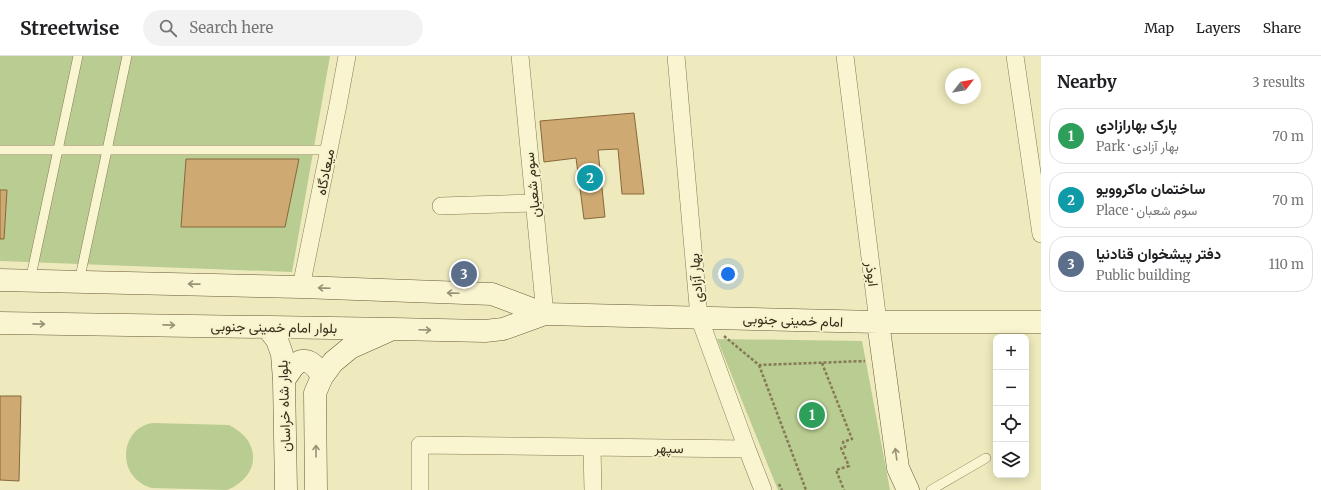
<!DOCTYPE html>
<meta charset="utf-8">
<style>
body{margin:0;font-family:Merriweather,Vazirmatn,serif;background:#f2f2f2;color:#202124}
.controls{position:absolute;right:12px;bottom:12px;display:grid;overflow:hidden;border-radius:8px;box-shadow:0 2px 10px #0003}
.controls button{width:36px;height:36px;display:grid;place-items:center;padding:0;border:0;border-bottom:1px solid #e0e0e0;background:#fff;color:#202124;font:20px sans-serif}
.compass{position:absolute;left:945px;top:12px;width:36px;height:36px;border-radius:50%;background:#fff;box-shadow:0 2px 10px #0003;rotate:59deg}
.you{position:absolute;left:728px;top:218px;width:14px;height:14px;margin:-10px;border:3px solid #fff;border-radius:50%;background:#1a73e8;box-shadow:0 0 0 6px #1a73e833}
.badge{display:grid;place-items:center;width:26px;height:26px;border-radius:50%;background:#2563eb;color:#fff;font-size:13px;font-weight:700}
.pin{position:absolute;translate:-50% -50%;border:2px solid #fff;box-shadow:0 1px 4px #0006}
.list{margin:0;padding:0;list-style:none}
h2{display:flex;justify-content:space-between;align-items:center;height:52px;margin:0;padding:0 16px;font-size:17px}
h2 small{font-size:13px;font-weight:400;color:#757577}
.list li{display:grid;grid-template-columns:26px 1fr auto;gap:12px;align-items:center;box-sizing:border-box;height:56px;margin:0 8px 8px;padding:0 8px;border:1px solid #e0e0e0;border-radius:16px}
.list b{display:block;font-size:15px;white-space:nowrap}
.list p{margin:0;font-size:13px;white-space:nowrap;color:#757577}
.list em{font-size:13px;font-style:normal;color:#757577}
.icon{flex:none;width:22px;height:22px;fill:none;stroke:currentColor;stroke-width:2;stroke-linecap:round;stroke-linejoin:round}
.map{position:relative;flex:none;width:1041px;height:434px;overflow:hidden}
header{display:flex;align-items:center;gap:24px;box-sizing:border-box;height:56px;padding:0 20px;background:#fff;border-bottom:1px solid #e0e0e0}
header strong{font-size:19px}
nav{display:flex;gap:22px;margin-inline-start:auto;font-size:14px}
.search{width:280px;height:36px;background:#f2f2f2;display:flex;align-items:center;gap:10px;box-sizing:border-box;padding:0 14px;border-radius:22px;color:#757577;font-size:15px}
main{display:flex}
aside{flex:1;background:#fff}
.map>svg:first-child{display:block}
</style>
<header>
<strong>Streetwise</strong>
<div class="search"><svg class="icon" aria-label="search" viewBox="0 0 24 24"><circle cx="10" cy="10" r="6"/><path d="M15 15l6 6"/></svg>Search here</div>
<nav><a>Map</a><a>Layers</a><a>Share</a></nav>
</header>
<main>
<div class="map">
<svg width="1041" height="434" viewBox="0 0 1041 434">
<rect width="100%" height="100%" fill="#eeeabd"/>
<path fill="#b9cc91" d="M0,0H330L292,216L0,205Z
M717,283L862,285L890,434H778Z
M153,367L229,369C262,385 261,420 227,434L152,432C145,430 139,427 134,421C118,403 127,370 153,367Z"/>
<path fill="#ceaa72" stroke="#86683b" d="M634,57L644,138H622L618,93L598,94L605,161L584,163L576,102L544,106L540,65Z
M186,103H299L285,171H181Z
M0,134H7L4,183H0Z
M0,340H21L19,425L0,424Z"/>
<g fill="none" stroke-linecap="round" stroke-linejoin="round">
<defs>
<path id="lane" d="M0,94H329
M30,225L78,0
M79,226L127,0
M931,434L986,402"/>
<path id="street" d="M520,0L545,258
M676,0L699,261L747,393L763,434
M845,0L878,266
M1015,0L1041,178
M441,150L534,147
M301,231L338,49L347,0
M592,392L593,434
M420,434V389L747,393"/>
<path id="secondary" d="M0,224L301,231L492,238L545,258L878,266H1041
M878,266L898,412L908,434
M0,267L394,273L485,275L503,273L545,258
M267,271L277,284L282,298L284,324L286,434
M284,324C287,320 290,315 293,311C305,297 316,309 322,321
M316,434L315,337L322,321L333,306L350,292L388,275"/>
</defs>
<use href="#lane" stroke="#867956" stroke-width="10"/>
<use href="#street" stroke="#867956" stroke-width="18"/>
<use href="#secondary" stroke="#685a39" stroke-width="23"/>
<path stroke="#867956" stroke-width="2.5" stroke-dasharray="3 2" stroke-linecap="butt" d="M724,280L759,309L865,305
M822,307L852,383L843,386L845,391L841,392L849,410L836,414L844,434
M759,309L806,434
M779,428L782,434"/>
<use href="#lane" stroke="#f9f5d0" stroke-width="9"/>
<use href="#street" stroke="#f9f5d0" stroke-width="17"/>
<use href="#secondary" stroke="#f9f5d0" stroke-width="22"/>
</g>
<defs><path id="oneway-shaft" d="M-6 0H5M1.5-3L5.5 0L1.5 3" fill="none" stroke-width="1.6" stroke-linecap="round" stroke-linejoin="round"/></defs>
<g stroke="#979176">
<use href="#oneway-shaft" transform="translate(194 228) rotate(-179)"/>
<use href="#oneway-shaft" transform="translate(324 232) rotate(-178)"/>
<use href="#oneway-shaft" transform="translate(453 237) rotate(-178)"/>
<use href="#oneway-shaft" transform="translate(39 268) rotate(1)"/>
<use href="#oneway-shaft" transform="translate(169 269) rotate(1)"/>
<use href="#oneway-shaft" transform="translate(425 274) rotate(2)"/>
<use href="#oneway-shaft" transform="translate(316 395) rotate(-90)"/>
<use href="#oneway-shaft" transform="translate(896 398) rotate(-98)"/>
</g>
<g text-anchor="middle" stroke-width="3.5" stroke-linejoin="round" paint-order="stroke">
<g font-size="14" fill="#352d1b" stroke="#f6f2cc">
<text transform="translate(325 116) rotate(-79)" y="5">میعادگاه</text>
<text transform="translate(532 129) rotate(-96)" y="5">سوم شعبان</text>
<text transform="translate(872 218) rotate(83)" y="5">ابوذر</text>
<text transform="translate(696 222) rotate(-95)" y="5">بهار آزادی</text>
<text transform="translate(793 264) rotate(2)" y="5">امام خمینی جنوبی</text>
<text transform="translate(274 271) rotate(1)" y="5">بلوار امام خمینی جنوبی</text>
<text transform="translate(284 350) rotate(-92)" y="5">بلوار شاه خراسان</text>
<text transform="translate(669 392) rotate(1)" y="5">سپهر</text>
</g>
</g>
</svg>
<div class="controls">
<button>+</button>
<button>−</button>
<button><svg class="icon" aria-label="locate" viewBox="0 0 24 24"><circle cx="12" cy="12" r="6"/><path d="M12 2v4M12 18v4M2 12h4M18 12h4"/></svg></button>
<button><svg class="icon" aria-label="layers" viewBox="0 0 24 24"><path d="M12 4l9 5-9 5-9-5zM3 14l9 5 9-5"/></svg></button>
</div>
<svg class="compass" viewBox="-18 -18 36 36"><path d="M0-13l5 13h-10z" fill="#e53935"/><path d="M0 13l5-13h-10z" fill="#757577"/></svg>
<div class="you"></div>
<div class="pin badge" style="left:812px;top:359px;background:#2e9e5b">1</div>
<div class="pin badge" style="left:590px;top:122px;background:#0f9aa8">2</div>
<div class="pin badge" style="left:464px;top:218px;background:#5c6f8a">3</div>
</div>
<aside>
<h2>Nearby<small>3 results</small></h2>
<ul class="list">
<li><span class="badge" style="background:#2e9e5b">1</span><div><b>پارک بهارازادی</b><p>Park · بهار آزادی</p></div><em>70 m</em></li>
<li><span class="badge" style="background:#0f9aa8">2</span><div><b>ساختمان ماکروویو</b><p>Place · سوم شعبان</p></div><em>70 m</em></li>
<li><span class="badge" style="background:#5c6f8a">3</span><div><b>دفتر پیشخوان قنادنیا</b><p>Public building</p></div><em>110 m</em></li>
</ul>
</aside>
</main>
